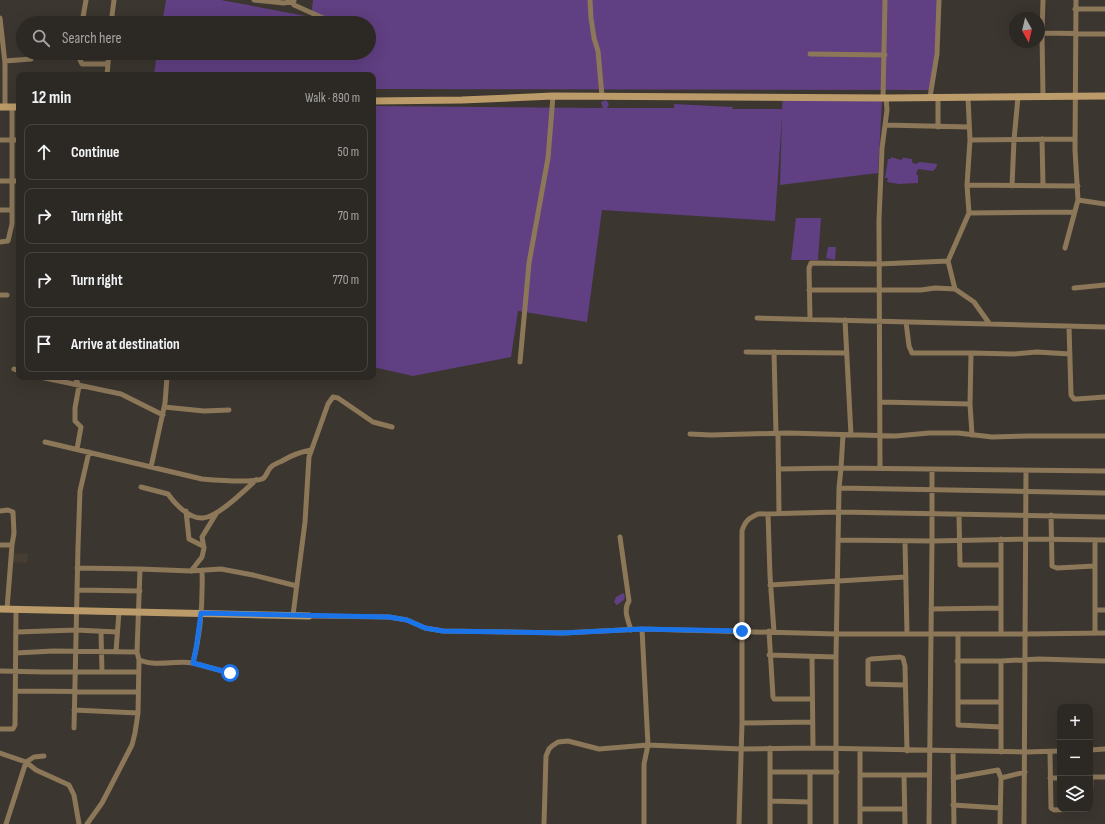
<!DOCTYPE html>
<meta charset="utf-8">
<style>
body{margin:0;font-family:"Sofia Sans Condensed",sans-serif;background:#34302b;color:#f1f3f6}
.controls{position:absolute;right:12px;bottom:12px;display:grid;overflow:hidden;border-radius:8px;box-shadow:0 4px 16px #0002}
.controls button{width:36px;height:36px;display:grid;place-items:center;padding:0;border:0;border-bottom:1px solid #484441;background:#2c2823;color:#f1f3f6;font:20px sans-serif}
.compass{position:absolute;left:1009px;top:12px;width:36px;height:36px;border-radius:50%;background:#2c2823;box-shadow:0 4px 16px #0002;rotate:172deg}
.stop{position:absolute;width:12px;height:12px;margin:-9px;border:3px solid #1a73e8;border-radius:50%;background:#fff}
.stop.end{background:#1a73e8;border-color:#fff;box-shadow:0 1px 4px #0008}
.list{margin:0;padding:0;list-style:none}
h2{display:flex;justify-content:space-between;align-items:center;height:52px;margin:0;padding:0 16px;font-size:17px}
h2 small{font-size:13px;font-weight:400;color:#a6a6a6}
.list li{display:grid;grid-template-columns:26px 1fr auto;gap:12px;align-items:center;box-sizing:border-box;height:56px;margin:0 8px 8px;padding:0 8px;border:1px solid #484441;border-radius:8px}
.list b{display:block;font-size:15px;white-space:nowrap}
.list em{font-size:13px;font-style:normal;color:#a6a6a6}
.icon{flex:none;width:22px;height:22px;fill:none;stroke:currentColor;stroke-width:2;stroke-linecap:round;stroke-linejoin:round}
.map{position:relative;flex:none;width:1105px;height:824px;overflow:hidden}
.search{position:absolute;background:#2c2823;box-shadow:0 4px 16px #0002;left:16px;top:16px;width:360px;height:44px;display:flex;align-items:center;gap:10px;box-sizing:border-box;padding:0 14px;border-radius:22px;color:#a6a6a6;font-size:15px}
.panel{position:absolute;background:#2c2823;box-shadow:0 4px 16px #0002;left:16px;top:72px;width:360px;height:308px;border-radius:8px}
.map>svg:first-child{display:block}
</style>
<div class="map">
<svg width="1105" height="824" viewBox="0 0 1105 824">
<rect width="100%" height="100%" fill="#3b362f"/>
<path fill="#473e33" d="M13,553L28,554L27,563L12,562Z"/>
<path fill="#603f82" d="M166,0H221L311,17L313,0H941L930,90L373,89V75H154L157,53H369V23H162Z
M783,96L882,101L878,173L780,185L782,116L775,221L602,210L587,322L518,311L511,357L413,376L373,367V106L603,108L601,102L606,100L609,104L607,108H674V104L733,107L732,109H782Z
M891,157L901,160L904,157L905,158L912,159V162L915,164L920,162L937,164L936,168L933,171L918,169L916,175H918V183L899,184L887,182L888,178H885L888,159H891Z
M796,218H821L818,260H791Z
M828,247H836L835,260L826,258Z
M623,593L625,596L624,600L617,605L614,602L616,597Z"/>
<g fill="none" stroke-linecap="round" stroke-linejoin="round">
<path stroke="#8c7759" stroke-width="5" d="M254,0L284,3L294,1
M590,0L591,18L594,38L598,51L602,96
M1043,0L1042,33L1043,97
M1076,0L1075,150L1078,200L1105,204
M292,2L294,5L323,18L352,22
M1075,9H1105
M0,18L5,63V107
M82,23L86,0
M111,23L114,0
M1042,33L1105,34
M77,53L82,64H108
M810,54L885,55
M5,61L31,59
M107,75L109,53
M930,97L937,54L939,0
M938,97V127
M968,97L970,140L967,185L969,213L948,261L955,289L974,302L989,323
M883,98L885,0
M885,125L969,127
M1042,139L1043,186
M0,140H19
M970,140L1075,139
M0,181H19
M967,185L1078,186
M1012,186L1014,140L1018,97
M0,210H12
M969,213L1075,212
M0,242L8,241L12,224V107
M1065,248L1078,200
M1074,288L1105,285
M809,290H921L935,288L955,289
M0,295H7
M757,318L1105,327
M810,319L809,268L811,263L879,264L948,261
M845,320L851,435
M906,322L909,346L912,353H971
M1069,326L1071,395L1074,399H1077L1105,397
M746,352L847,353
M774,352L776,434
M520,362L529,263L548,158L553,96
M14,369L19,371
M40,377L121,394L163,415
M75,377L79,386L75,408V421L81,427L77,449
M880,402L970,404L972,435
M970,404L971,353L1014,354L1037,352L1070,354
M164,407L204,411L229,410
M690,434L711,435L788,433L896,436L929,433H958L992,437L1029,436H1105
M778,434L779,514
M45,442L202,479C214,480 252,483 262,479C267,477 267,470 271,467C274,464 278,463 282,461C292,455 299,452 311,450
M151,467L165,403L167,377
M880,467L879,220L882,148L887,110L886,98
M779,469L841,468L843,435
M141,487L168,494C175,504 189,519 203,518C218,517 245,490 256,480
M839,488L841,468L1105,471
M0,511L8,510L13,512L14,533L12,545H0
M186,511L189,539L203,546
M768,514L770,576L774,632
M959,515L960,565H1001
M1051,515L1052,566L1057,568L1095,566
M620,537L629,601C623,610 628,620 631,630
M838,540L932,541L1026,539L1105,540
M905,541L907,634
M77,568L140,569L191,571L221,569L253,575L297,586
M191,571L202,557L204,548L202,537L216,514
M770,585L906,577
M77,590L140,591
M7,609L12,545
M931,609L1001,608
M1095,610H1105
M293,615L305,522L309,457L328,404L333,397L338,398L373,422L392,427
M309,616L389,617L407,620L425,628L443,631L563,633L642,629L837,634H1026L1105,633
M642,629L648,745L644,764V824
M769,631L773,697L774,699H812
M16,632L76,630L117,632
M101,632L102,672
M1095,633V540
M958,634V725L1001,727
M1001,634V539
M116,651L119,612
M137,652L139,660C157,667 175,660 193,663C201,632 203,602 202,570
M16,653L53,651L137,652L140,569
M769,655L836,657
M812,657L813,748
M957,661H1001L1039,659L1105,661
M1001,661V752
M193,663L230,673
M0,671L45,672H138
M905,685L868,684V660L871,659L900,657L903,658L905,666L907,751
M16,691L138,692
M958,702H1001
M74,710L138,713
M742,723L812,722
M74,728L78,547L80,491L89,452
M0,729H13L15,725L16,610
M1090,750L1105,749
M953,751L954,824
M1050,752L1051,808L1054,810L1078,809
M0,753L26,762L36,770L69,785L74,795L79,824
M770,772H837
M860,775H929
M904,775L905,824
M1090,777H1105
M953,778L998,770L1001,778L1025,772
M1050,778H1060
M770,801L809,802
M953,805L1000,808
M1090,806L1091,777
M860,809H904
M6,824L26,762L34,757L44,756
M87,824L102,803L132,745L135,733L138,713L139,660
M544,824L546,756L549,749L552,746L558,742L568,741L599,749L648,745L741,749L813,748L1026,752L1060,751
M739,824L742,723V531C745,521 749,518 758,514L838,512L1105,517
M770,824V748
M810,824V773
M836,824V657L839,488L1105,493
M860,824V750
M929,824L932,541V470
M1000,824L1001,778
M1024,824L1026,471"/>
<path stroke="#bb9b69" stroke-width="7" d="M373,101L462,100L553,96L886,98L1105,96
M0,107H19
M0,609L309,616"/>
</g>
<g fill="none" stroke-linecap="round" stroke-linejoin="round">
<path stroke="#1a73e8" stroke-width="5" d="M230,673L193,663L196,649L201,613L389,617L407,620L425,628L443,631L563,633L642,629L742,631"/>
</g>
</svg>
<div class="controls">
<button>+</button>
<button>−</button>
<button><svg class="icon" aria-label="layers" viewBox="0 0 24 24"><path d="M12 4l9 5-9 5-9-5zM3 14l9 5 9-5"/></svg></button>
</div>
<svg class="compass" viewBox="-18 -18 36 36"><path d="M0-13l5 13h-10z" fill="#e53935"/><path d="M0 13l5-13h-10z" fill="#a6a6a6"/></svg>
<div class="stop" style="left:230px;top:673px"></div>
<div class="stop end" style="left:742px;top:631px"></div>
<div class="search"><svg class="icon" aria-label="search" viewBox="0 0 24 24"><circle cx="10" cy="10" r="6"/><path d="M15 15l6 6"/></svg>Search here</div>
<section class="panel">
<h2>12 min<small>Walk · 890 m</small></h2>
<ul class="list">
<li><svg class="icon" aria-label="ahead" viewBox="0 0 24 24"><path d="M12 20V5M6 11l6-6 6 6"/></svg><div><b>Continue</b></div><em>50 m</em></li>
<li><svg class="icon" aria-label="right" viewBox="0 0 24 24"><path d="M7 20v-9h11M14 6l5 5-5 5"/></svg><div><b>Turn right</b></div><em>70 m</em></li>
<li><svg class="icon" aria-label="right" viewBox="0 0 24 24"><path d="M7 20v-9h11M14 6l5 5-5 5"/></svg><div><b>Turn right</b></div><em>770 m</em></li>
<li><svg class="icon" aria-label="arrive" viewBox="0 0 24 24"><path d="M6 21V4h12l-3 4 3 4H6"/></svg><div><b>Arrive at destination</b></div></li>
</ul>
</section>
</div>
